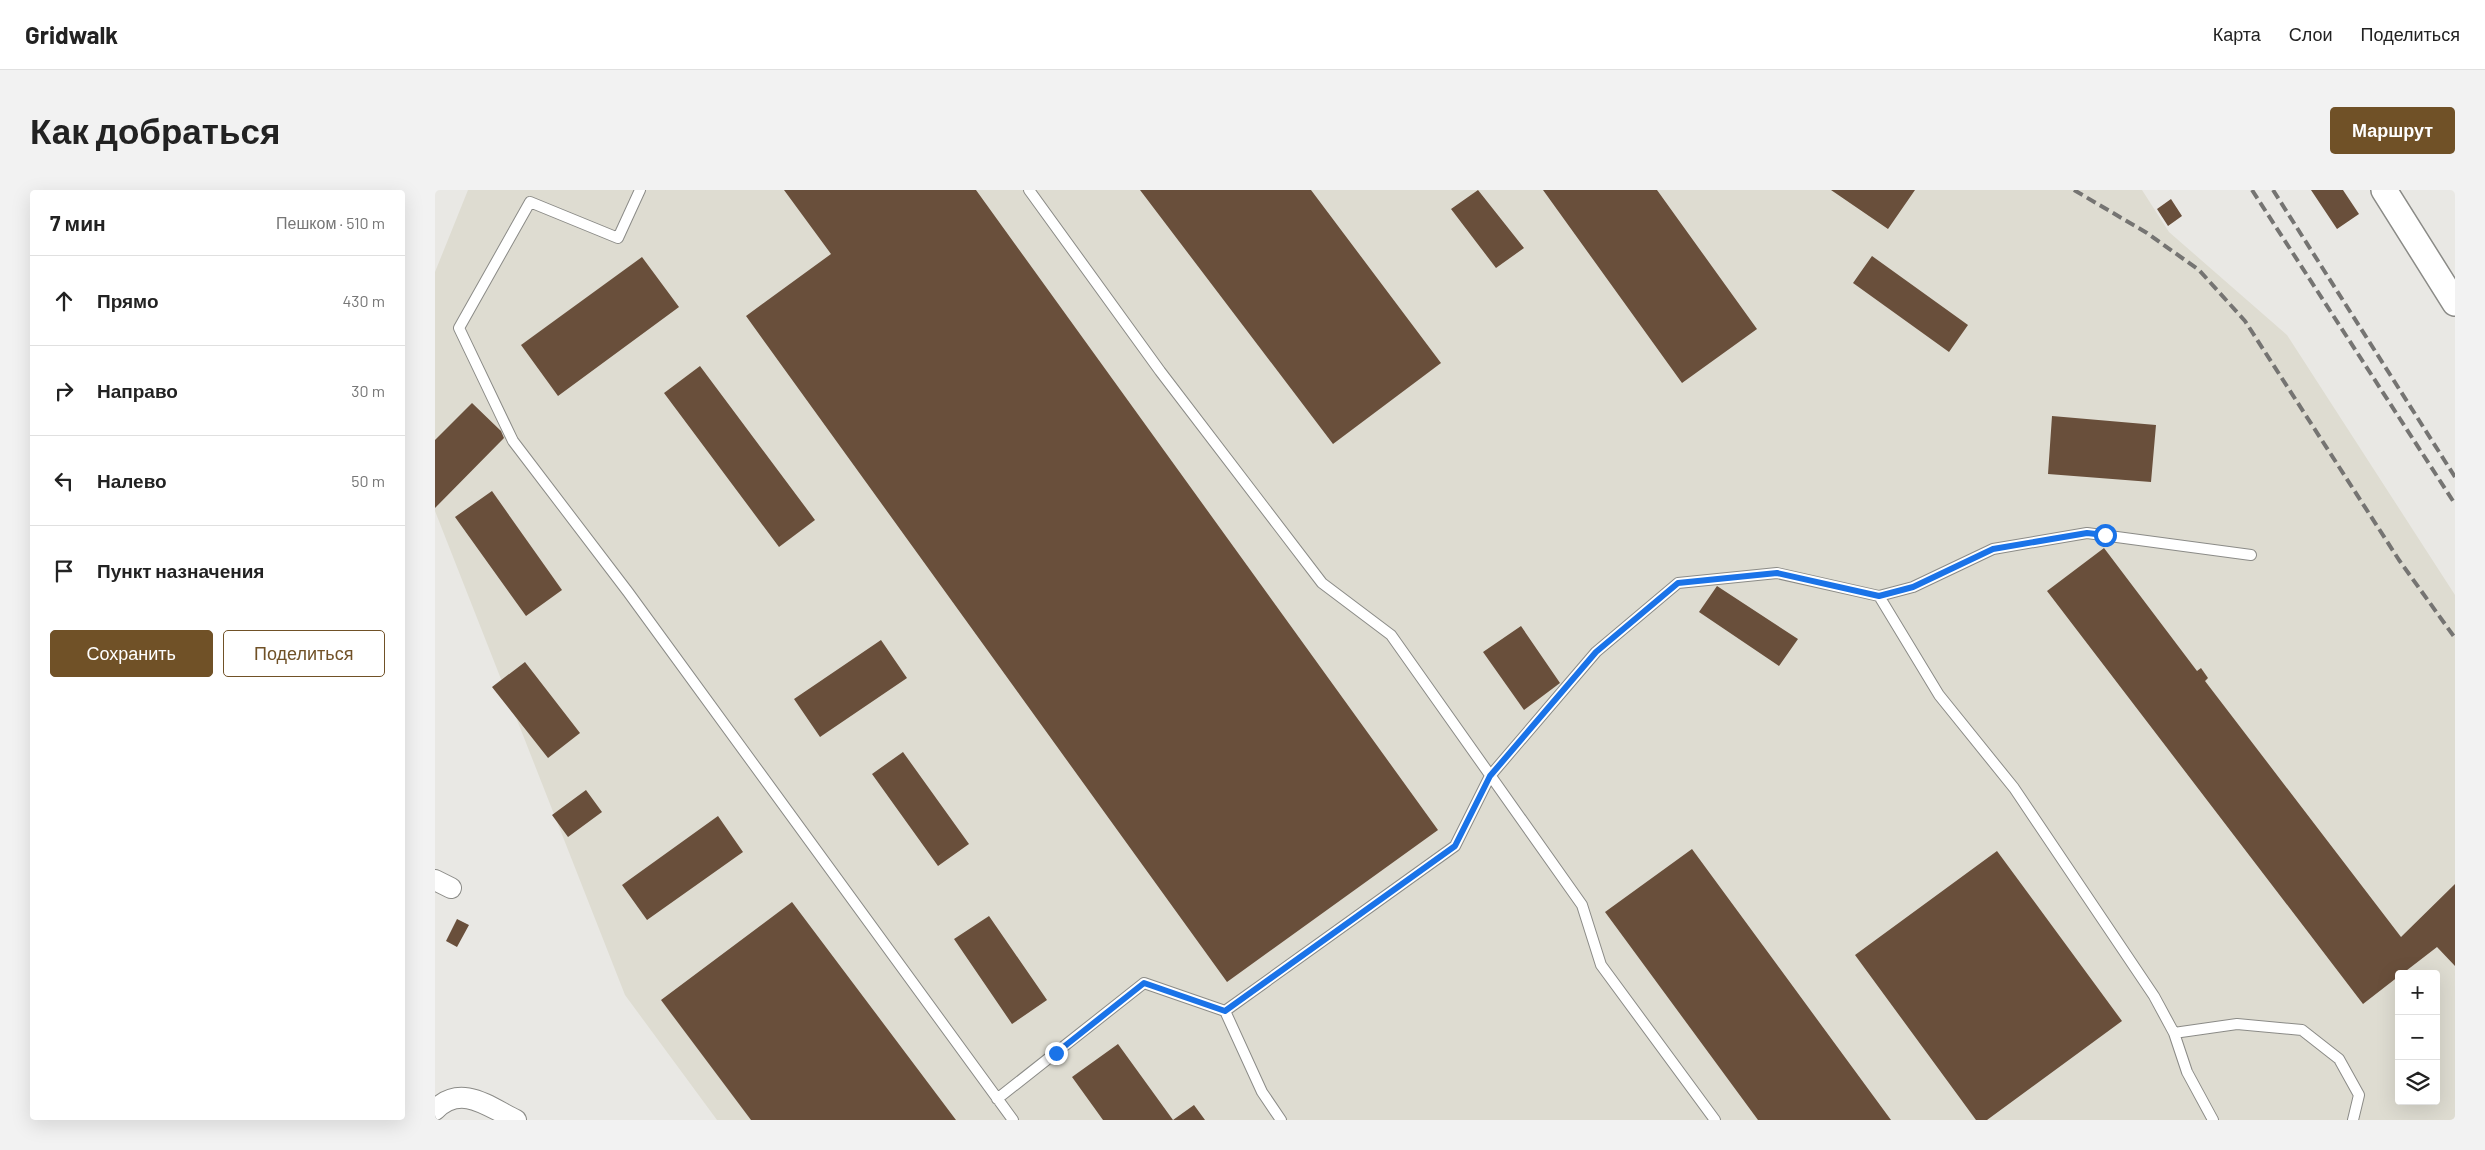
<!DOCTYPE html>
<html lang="ru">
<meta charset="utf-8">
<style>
body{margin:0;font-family:Barlow,sans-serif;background:#f2f2f2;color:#222}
.controls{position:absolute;right:15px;bottom:15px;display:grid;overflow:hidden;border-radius:5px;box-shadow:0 5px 20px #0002}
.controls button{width:45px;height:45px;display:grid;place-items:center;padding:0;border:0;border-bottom:1px solid #e0e0e0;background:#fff;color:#222;font:25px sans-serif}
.stop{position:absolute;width:15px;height:15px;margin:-11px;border:4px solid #1a73e8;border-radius:50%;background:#fff}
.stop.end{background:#1a73e8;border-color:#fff;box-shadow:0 1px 5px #0008}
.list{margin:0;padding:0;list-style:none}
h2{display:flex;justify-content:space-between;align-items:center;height:65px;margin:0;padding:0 20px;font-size:21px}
h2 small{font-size:16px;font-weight:400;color:#767676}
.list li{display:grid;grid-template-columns:32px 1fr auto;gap:15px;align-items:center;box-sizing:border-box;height:90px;padding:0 20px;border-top:1px solid #e0e0e0}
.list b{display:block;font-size:19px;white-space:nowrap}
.list em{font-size:16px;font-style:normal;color:#767676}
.actions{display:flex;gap:10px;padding:15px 20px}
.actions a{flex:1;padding:11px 0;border:1px solid #705127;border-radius:5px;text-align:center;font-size:18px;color:#705127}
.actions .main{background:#705127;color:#fff}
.icon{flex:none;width:28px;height:28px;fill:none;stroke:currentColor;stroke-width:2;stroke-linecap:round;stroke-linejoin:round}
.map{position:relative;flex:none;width:2020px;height:930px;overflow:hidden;border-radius:5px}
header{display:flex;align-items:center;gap:30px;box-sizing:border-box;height:70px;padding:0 25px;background:#fff;border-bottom:1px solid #e0e0e0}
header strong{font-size:24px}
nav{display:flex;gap:28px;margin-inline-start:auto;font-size:18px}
.intro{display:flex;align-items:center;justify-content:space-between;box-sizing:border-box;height:120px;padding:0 30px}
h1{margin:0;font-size:35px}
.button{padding:12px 22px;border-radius:5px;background:#705127;color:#fff;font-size:18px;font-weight:700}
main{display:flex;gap:30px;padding:0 30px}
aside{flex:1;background:#fff;border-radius:5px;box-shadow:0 5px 20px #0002}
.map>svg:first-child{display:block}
</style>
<header>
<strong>Gridwalk</strong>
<nav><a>Карта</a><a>Слои</a><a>Поделиться</a></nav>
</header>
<div class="intro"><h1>Как добраться</h1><a class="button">Маршрут</a></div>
<main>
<aside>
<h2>7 мин<small>Пешком · 510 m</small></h2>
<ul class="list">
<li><svg class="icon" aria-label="ahead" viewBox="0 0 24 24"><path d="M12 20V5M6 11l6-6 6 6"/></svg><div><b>Прямо</b></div><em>430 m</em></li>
<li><svg class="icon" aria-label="right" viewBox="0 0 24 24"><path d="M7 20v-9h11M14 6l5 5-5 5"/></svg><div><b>Направо</b></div><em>30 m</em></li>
<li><svg class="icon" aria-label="left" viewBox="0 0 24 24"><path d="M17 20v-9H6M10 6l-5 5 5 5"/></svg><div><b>Налево</b></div><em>50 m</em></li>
<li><svg class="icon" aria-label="arrive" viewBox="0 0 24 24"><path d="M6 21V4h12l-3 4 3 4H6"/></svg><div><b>Пункт назначения</b></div></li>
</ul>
<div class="actions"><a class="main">Сохранить</a><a>Поделиться</a></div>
</aside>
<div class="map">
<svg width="2020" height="930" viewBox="0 0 2020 930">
<rect width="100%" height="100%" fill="#e9e8e4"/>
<path fill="#dedcd1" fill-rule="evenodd" d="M33,0H1707L1734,42L1852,145L2020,405V930H282L190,805L0,321V82ZM1964,784H2001V911H1964Z"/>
<path fill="#694f3b" d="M349,0H541L1003,640L792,792L311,126L396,64Z
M705,0H876L1006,173L898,254Z
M1043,0L1089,58L1061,78L1016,19Z
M1108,0H1222L1322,139L1247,193Z
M1396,0H1480L1453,39Z
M1876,0H1908L1924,24L1902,39Z
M1736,9L1747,26L1733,36L1722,19Z
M1437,66L1533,135L1514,162L1418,93Z
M207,67L244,117L123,206L86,155Z
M265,176L380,330L344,357L229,203Z
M37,213L66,241L69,248L0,318V250Z
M1617,226L1721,235L1716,292L1613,284Z
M57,301L127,400L91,426L20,327Z
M1669,358L1762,481L1766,478L1773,488L1770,491L1966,747L2020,694V776L2002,757L1967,784H1964V786L1928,814L1612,401Z
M1282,396L1363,449L1344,476L1264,422Z
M1086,436L1125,493L1089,520L1048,462Z
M446,450L472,488L385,547L359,509Z
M90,472L145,543L113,568L57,497Z
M468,562L534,654L503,676L437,584Z
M151,600L167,622L133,647L117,625Z
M283,626L308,662L212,730L187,695Z
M1257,659L1456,930H1323L1170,722Z
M1562,661L1687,831L1552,930H1541L1420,765Z
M357,712L521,930H316L226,810Z
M554,726L612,810L577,834L519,749Z
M22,729L34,735L22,757L11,751Z
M683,854L738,930L759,915L770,930H668L637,887Z"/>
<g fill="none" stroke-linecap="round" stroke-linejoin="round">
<defs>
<path id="service" d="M205,0L183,48L95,12L24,138L78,251L193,402L578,930
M594,0L725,181L887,393L956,445L1147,715L1166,775L1280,930
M1444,406L1504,505L1579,598L1719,806L1739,843L1752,882L1778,930
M790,821L827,902L846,930
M1739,843L1802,834L1867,840L1904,869L1924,905L1918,930
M562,909L709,793L790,821L1020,656L1055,586L1161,462L1243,393L1342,383L1444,406L1478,397L1558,359L1652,343L1816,365"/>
<path id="minor" d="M0,690L16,698
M0,920C26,893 54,917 81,930"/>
<path id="tertiary" d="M1949,0L2020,113"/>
</defs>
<use href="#service" stroke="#8b8b87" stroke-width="12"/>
<use href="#minor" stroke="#8b8b87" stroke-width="22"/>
<use href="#tertiary" stroke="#8b8b87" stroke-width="28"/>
<use href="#service" stroke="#fff" stroke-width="10"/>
<use href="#minor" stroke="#fff" stroke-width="20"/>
<use href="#tertiary" stroke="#fff" stroke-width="25"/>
<path stroke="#757472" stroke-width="4" stroke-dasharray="10 5" stroke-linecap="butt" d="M1639,0L1712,43L1764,80L1810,131L1964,370L2020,448
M1817,0L2020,314
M1838,0L2020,287"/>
</g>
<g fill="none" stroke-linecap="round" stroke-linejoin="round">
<path stroke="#1a73e8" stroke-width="6" d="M621,863L709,793L790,821L1020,656L1055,586L1161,462L1243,393L1342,383L1444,406L1478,397L1558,359L1652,343L1670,345"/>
</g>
</svg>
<div class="controls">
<button>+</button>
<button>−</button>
<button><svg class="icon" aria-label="layers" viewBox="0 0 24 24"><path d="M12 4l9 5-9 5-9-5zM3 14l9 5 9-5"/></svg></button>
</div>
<div class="stop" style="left:1670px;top:345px"></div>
<div class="stop end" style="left:621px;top:863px"></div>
</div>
</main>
